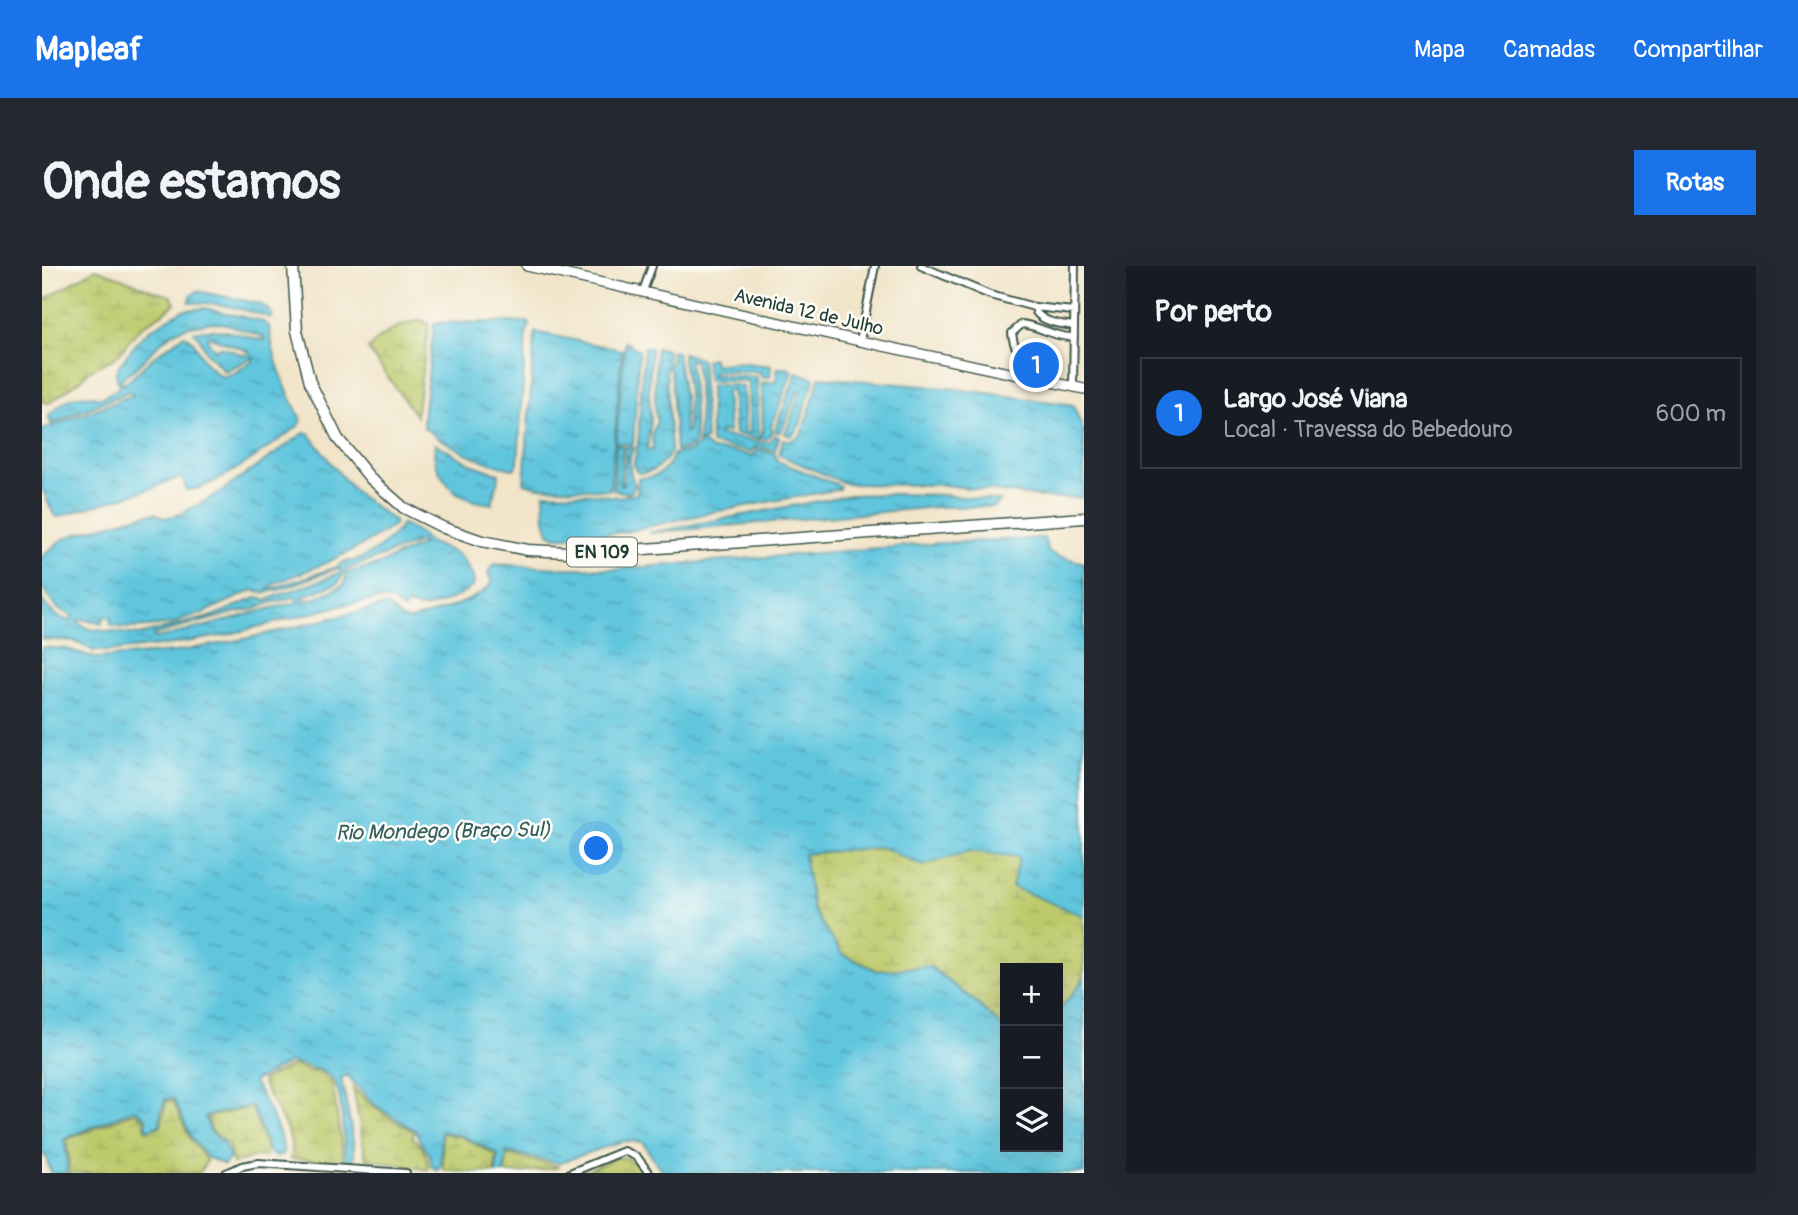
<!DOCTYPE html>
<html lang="pt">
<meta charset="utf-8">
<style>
body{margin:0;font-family:Pangolin,sans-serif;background:#242831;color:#f1f3f6}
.controls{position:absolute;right:21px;bottom:21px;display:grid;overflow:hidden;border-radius:0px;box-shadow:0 7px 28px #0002}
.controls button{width:63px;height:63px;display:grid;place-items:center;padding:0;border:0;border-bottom:2px solid #363941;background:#171b24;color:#f1f3f6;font:35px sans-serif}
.you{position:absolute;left:555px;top:583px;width:24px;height:24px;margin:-18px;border:5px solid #fff;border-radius:50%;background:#1a73e8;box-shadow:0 0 0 10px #1a73e833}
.badge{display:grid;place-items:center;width:46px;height:46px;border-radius:50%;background:#1a73e8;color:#fff;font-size:23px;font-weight:700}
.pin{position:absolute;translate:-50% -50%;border:4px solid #fff;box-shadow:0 2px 7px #0006}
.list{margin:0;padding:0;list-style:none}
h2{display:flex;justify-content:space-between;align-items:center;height:91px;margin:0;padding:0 28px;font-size:30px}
h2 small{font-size:23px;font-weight:400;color:#9ea1a6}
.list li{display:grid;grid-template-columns:46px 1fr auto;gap:21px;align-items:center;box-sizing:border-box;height:112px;margin:0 14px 14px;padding:0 14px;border:2px solid #363941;border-radius:0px}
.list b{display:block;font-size:26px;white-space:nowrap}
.list p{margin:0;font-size:23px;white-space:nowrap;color:#9ea1a6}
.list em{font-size:23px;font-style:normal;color:#9ea1a6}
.icon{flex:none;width:38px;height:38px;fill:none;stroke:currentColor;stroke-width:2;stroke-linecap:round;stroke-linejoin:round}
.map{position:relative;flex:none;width:1042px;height:907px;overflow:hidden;border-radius:0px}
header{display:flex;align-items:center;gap:42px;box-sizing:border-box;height:98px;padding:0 35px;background:#1a73e8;color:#fff}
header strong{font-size:33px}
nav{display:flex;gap:38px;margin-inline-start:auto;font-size:24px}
.intro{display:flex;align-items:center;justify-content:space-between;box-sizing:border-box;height:168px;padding:0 42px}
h1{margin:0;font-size:49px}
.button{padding:18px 32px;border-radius:0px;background:#1a73e8;color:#fff;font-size:24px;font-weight:700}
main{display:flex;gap:42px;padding:0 42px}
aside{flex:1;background:#171b24;border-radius:0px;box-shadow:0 7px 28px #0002}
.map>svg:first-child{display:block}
</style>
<header>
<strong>Mapleaf</strong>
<nav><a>Mapa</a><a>Camadas</a><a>Compartilhar</a></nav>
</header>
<div class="intro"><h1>Onde estamos</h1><a class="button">Rotas</a></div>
<main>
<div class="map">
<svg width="1042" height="907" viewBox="0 0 1042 907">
<defs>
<pattern id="wetland-marsh" width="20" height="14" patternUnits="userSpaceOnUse" patternTransform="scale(1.75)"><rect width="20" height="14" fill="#bdca6c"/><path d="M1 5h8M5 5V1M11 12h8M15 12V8" fill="none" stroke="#a2ae5e"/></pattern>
<pattern id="water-ripples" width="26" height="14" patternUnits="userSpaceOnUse" patternTransform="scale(1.75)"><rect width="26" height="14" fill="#60c6de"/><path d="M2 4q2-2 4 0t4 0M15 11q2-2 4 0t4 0" fill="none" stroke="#4fa2b5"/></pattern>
</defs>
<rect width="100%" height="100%" fill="#fdfcf7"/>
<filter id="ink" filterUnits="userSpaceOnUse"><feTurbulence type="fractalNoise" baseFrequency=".0143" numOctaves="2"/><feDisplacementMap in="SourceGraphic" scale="14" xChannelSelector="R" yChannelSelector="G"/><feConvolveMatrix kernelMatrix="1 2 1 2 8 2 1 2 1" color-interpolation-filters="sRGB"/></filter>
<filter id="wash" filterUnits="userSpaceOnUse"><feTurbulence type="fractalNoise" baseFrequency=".00686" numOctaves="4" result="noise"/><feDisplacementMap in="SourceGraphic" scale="28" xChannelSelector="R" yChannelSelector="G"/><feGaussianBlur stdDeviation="1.57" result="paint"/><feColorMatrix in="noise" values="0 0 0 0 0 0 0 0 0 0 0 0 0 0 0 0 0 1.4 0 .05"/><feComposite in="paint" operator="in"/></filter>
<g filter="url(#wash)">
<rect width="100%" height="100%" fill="#f1e4c8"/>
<path fill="url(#wetland-marsh)" stroke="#6e8450" stroke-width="2" d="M53,3L77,11L111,25L129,30L133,37C124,48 108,53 97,63C88,72 83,84 72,92C61,99 46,102 40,113L7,137L0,136V35Z
M380,54L387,58L374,150L326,83C343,66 356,58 380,54Z
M840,581L880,600L927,585L978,591L1042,650V710L1037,720L1016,745V702H963V763L930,733L888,700L836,705L800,688L771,644L762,588Z
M250,799L280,808L290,816L301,888L300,896L249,893C255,865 228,840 220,814Z
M311,821C332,842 344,851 370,864L372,867L370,871C382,881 386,889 387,904L324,893Z
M124,835H131L149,874L165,895L157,907H26L27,892L24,874L93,846L102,853L104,865L119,860Z
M210,842L225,885L224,890L210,891L191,898L186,878L170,865L165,851Z
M399,867L420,871L455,890L452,907L402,905Z
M465,888L518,901L479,907H463Z
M576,891C588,892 594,897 601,907H538Z"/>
<path fill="url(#water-ripples)" stroke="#408289" stroke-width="2" fill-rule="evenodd" d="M155,25L219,38L230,47V52C203,44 175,35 147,37L149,30Z
M162,42L219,55L227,60C231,95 244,124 260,155L256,160C234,176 169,226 144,224L142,215L138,211L107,223L16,251L12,249L0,222V164L91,129L88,125L9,158L6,151C23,133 34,125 59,132L74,124L77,120L74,107L76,101L96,75L108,64L141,44ZM168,56L185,58L222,71L223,74C213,74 206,70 196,68C180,64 167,62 152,66C160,73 160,79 165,87C167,91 172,92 174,96C177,99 179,102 182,105L212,91L211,95L192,107L180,111C173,106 167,101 162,95C155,85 155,75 142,69C129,79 115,87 104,98C96,105 91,113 82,118L79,114C83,108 90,106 95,101C110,86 121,70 141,62C149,59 159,59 168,56ZM169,71L208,86V89C198,90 187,82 177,81L173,84L166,75V71Z
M466,56H486L488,58L484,68L476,197L472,203C440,198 408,180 382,162L381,153L392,57Z
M493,66L580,84L568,224L496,221L482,217Z
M583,76L597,84L591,179L574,177Z
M602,81L609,82L607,128L609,154L605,184H611L610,169L615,155L613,142L614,82L626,84L625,99L629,97L630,85L635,86L642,132L643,166L646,165V125L641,94V87L659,93L664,174L656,176C659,149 657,123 653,95L647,94L651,126L653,177L649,181L634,185L629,103L624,102L629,186C620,200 613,206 596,207L594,205L592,197L596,178Z
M670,92L673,99L694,96L729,100L728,111L720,112L718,106L672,105L670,109L715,111L717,173L693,168L690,124L684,126L687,166L679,165L677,169L724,177L728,176L732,169L737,171L733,185L714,180L709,186L669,178L668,120L692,119L701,121L703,167H708L706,115H666L663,94Z
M735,102H746L750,106L729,161L731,164L725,173H719L721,162L720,117L734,116Z
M755,106L772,112C771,123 766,130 763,140C759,152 760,162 749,170L743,168L759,125L756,124L739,166H734V161Z
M777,111L915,123L1031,139L1042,166V231L1010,232L902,219L805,218L737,189L741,173L749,175L759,169L774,125Z
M262,167H267L291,200L314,227L351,254L353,258C317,285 273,302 231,318L226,323L238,320L295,301L301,296C323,296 348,276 360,258L379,268L386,276L414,287L422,295L431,311L432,319C422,328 392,343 378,342C374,341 370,340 366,339L361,344L350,335L336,333L297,340L184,369L126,379L70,385H52L32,375L0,373V334C7,345 18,354 30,355V350L15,342L0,321V291L19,274L31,269L101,249L113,247L122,252L137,249L176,228ZM379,275L381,278L335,299L305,307L302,319L272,333L262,334V330L296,317L304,304ZM296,302L299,306C275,318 249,323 225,334L216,331L168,351L97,369L47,363L36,357L37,354H44L60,358V352L68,351L69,359L81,362L106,361L130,358L161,347L211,324L223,327L240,323ZM254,331L256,336C208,346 161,363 113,372L111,369L195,346L213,343L228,337Z
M660,176L670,184L688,185L712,190L715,183L733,188L735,195L794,218L798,220V223L671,246L583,266L526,271H514L507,267L503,254L502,227L554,228L575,231L595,228L596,212C617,212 623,206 632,188L648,185Z
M394,178L429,198L457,208L450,238C440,237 425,234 417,228C403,219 387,195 394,178Z
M574,179L581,181L578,219H581L584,181L592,182C584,193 588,208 593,220L590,225L586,227L571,224Z
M848,228L902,229L959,235L952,241H894L606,267L808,229Z
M1002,272L1006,285L1013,289L1042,297V650L970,621L977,591L927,585L880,600L840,581L762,588L771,644L800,688L836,705L887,700L930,733L963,763V881H1016V745L1037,720L1042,710V907H621L600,876L581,875L517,897L465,886L462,907H454L456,888L421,870L399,865V900L396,905L390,901L388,889L377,873L374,865L334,840L305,809L299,812C303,828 305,842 308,857C310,873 314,881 311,897L305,896C300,878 302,822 289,811C279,802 262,800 248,796L212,815C220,834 244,870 241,889L234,891L228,887L210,840L163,850L168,865L182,878L188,892L182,899L165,891L149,871L132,833H123L119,846L118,859L105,864L104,852L93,843L22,873L25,892L24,907H9L4,891L0,887V381L25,383L54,392L134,386L207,372L345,339L360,353L369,354C388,348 442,334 450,316L446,307L452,298L516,302L576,303L901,277Z"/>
</g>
<g filter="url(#ink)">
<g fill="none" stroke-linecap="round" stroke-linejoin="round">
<defs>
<path id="street" d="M879,0L948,29L992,41L1032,45
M601,25L610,0
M994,41V46C1002,57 1019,58 1032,60
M818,75L833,0
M986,93C975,88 971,78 970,67L980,58C998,60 1013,72 1032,71
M1031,120L1033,0
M184,907L200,900L216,897L364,907
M528,907L582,885L595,891L607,907"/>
<path id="secondary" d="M485,0L818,75L1042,123"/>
<path id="primary" d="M251,0L255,65L268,116L296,173L329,213L362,242L402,262L440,275L486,284L546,287L1042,252"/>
</defs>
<use href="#street" stroke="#3e564a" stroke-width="10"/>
<use href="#secondary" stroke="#3e564a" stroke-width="12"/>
<use href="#primary" stroke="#3e564a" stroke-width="13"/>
<use href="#street" stroke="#fff" stroke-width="6"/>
<use href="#secondary" stroke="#fff" stroke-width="9"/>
<use href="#primary" stroke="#fff" stroke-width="10"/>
</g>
</g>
<g text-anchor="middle" stroke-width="5" stroke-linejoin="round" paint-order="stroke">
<rect fill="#fdfcf7" stroke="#62766e" stroke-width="2" x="525" y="271.5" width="70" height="29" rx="5"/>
<g font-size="18" font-weight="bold" fill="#1f3d34">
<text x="560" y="292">EN 109</text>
</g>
<g font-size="19" fill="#1f3d34" stroke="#fdfcf7">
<text transform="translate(767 45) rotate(13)" y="7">Avenida 12 de Julho</text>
</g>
<g font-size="21" font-style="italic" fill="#2f5f5e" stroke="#fdfcf7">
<text transform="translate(401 565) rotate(-1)" y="7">Rio Mondego (Braço Sul)</text>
</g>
</g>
</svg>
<div class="controls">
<button>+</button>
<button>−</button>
<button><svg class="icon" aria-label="layers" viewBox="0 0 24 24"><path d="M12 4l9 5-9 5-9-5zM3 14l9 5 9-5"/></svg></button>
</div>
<div class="you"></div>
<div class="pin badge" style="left:994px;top:99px">1</div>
</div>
<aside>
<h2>Por perto<small></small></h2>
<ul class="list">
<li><span class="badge">1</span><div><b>Largo José Viana</b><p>Local · Travessa do Bebedouro</p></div><em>600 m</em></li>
</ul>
</aside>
</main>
